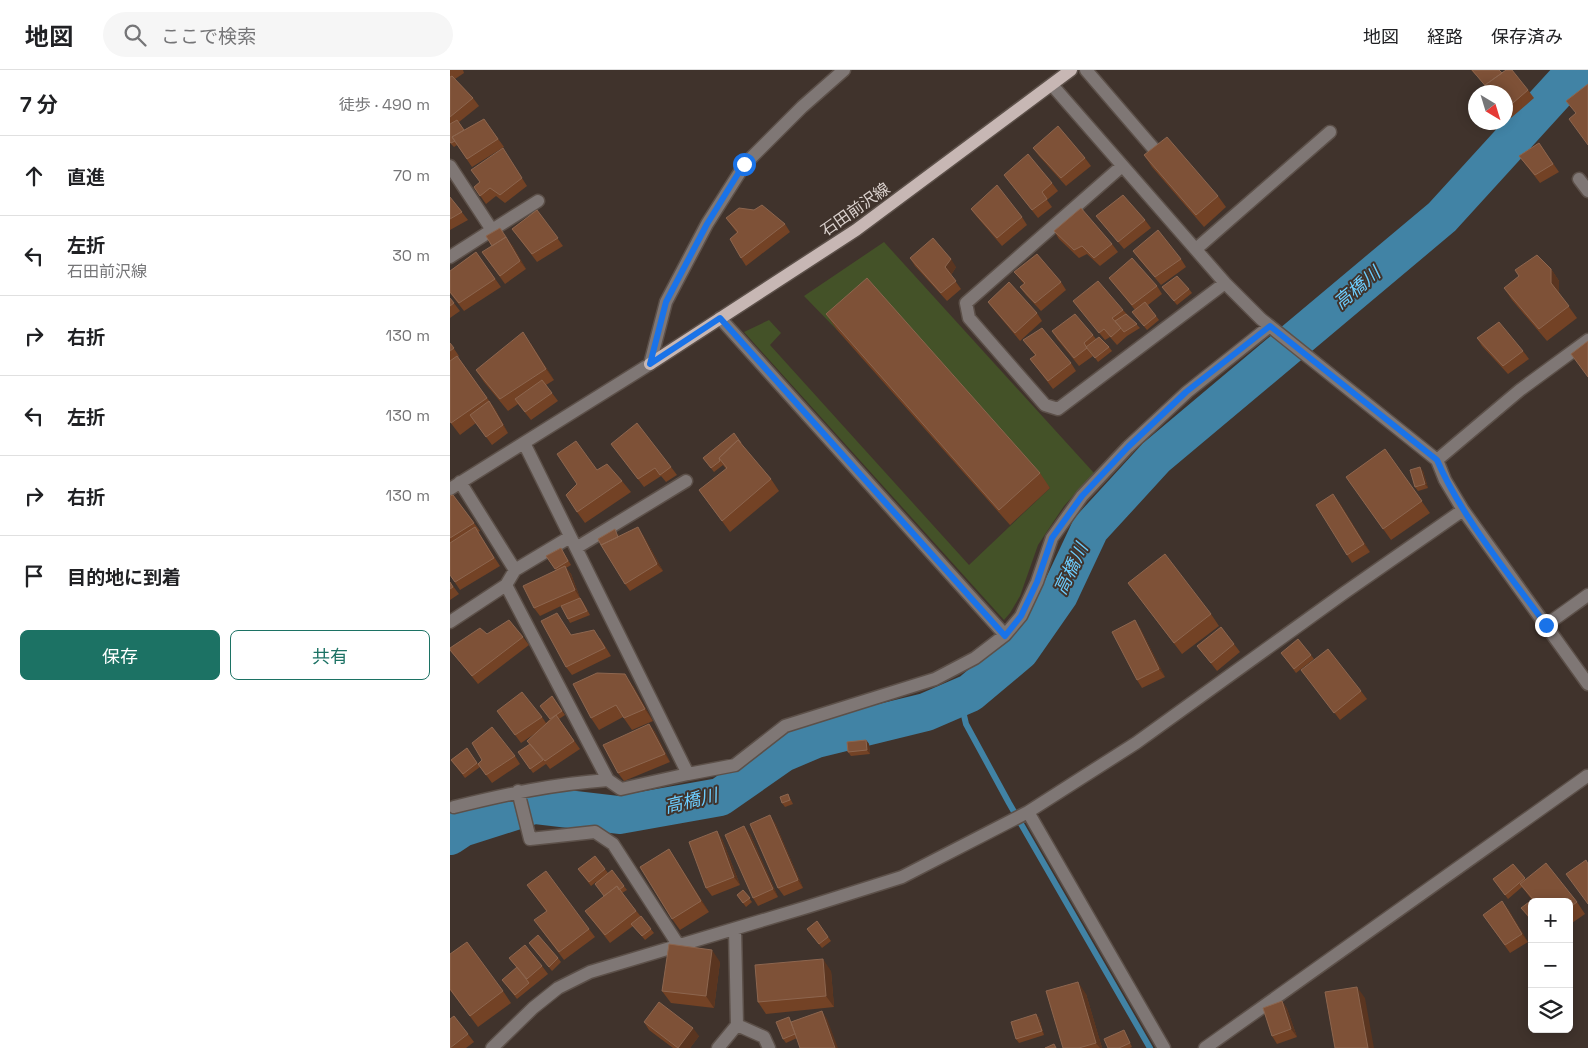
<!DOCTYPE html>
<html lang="ja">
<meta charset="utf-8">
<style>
body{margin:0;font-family:"Space Grotesk","Noto Sans JP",sans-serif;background:#f6f6f6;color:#202124}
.controls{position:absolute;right:15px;bottom:15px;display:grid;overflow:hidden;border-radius:8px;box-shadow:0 2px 12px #0003}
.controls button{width:45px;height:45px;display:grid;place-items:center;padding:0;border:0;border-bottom:1px solid #e0e0e0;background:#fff;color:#202124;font:25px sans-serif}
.compass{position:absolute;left:1018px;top:15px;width:45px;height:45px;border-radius:50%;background:#fff;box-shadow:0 2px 12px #0003;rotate:142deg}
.stop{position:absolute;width:15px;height:15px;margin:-11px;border:4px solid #1a73e8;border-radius:50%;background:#fff}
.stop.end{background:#1a73e8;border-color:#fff;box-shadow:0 1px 5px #0008}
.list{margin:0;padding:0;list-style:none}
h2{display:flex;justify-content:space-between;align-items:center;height:65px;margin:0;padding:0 20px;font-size:21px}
h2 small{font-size:16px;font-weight:400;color:#757577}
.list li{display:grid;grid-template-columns:32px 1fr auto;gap:15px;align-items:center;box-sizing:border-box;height:80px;padding:0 20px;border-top:1px solid #e0e0e0}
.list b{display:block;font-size:19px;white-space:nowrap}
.list p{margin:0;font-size:16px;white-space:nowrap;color:#757577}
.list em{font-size:16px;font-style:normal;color:#757577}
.actions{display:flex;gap:10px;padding:15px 20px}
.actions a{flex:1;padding:11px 0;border:1px solid #1c7264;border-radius:8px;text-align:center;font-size:18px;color:#1c7264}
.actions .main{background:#1c7264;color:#fff}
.icon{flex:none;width:28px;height:28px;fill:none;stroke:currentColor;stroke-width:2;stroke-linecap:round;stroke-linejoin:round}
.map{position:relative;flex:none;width:1138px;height:978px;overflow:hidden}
header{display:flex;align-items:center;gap:30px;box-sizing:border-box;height:70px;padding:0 25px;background:#fff;border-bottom:1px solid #e0e0e0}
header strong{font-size:24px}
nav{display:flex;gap:28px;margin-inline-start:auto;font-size:18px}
.search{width:350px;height:45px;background:#f6f6f6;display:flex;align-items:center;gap:12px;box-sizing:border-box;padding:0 18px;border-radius:28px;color:#757577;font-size:19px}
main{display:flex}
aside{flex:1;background:#fff}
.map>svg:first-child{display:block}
</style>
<header>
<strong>地図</strong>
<div class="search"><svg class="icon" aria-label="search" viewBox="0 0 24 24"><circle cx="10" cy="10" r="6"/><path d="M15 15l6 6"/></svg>ここで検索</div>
<nav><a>地図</a><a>経路</a><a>保存済み</a></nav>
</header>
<main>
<aside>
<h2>7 分<small>徒歩 · 490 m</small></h2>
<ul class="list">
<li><svg class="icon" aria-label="ahead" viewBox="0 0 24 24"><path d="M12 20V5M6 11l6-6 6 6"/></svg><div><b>直進</b></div><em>70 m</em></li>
<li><svg class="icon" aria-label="left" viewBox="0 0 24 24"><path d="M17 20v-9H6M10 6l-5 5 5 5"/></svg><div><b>左折</b><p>石田前沢線</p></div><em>30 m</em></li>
<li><svg class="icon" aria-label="right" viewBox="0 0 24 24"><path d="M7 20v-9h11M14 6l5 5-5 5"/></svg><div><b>右折</b></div><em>130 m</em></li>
<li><svg class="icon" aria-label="left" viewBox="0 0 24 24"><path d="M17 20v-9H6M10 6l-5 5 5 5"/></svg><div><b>左折</b></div><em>130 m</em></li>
<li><svg class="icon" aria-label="right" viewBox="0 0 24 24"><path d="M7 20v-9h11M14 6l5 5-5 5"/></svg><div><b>右折</b></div><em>130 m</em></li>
<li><svg class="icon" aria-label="arrive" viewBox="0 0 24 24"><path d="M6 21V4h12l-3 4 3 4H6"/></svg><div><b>目的地に到着</b></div></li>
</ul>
<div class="actions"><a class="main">保存</a><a>共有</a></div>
</aside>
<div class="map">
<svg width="1138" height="978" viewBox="0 0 1138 978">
<rect width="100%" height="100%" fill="#40332c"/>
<path fill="#445228" d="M434,172L644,403L614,436L588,475L570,526L560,543L554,550L294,262L319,250L331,263L320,275L519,495L600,418L427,224L387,260L354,226Z"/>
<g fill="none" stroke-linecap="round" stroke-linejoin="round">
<path stroke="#4183a5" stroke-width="6" d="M510,628L516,654L559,733L700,978"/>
<path stroke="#4183a5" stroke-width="38" d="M0,766L12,758L84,735L169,745L270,727L333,683L366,669L476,642L520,623L570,581L609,525L640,459L706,387L992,147L1126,0"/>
<defs>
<path id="minor" d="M636,0L704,79
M602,15L775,213L811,249L987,390L995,410L1013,440L1138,614
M0,96L42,160L0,187
M672,96L516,233L519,248L595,335L608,339L775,213
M1129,109L1138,121
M42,160L88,131
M746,179L880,62
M270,248L555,565L571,546L587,512L602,468L632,426L678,377L737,322L820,256
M74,373L238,704L285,695L335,656L485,609L525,588L555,565
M987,390L1070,320L1138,270
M10,412L65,500L120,467
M0,419L200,294L216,232L257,154L295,94L352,37L394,0
M126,478L236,411
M0,552L56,515
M1096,555L1138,525
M158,710L171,719L238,704
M68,721L80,769L145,762L163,774L229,876
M4,737C57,724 103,714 158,710L56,515L65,500
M578,742L714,978
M287,955L314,967L319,978
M42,978L83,938L108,918L140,902L357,837L452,807L578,742L686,673L894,523L1013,440
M268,978L287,955L285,859
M755,978L1137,706"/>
<path id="major" d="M200,294L406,160L621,0"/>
</defs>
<use href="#minor" stroke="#5c5049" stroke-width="15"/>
<use href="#major" stroke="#5c5049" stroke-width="15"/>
<use href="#minor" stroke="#7f7775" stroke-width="12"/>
<use href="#major" stroke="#c7b7b4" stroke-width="12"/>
</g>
<path fill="#734225" d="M0,0H13L14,3L5,9L23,28L29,36L9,52L14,60L34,49L54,77L22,97L7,75L4,77L0,73Z
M1021,0H1049L1052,3L1078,20L1084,28L1061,48L1056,41V22H1040L1028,7Z
M1089,73L1109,102L1090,113L1069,86Z
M583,78L635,88L641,96L616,116L589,86Z
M694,85L768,126L776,137L754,157L702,97Z
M58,86L77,116L55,133L46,126L36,134L24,117Z
M554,105L602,113L608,121L597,130L602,137L588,148Z
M0,127L18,150L0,160Z
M521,139L572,147L577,155L552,176L527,147Z
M87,140L113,176L87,192L62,159Z
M646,146L695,150L701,158L674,179L652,153Z
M276,148L335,154L340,162L296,196L291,188L287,163Z
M604,161L662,174L668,182L650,196L637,184L629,188L609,169Z
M62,175L76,199L55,214L32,182Z
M683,181L731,189L736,197L711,215L689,189Z
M26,182L51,217L14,241L0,223V201Z
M460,188L506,197L501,205L511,219L497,231L465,196Z
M1101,199L1109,211V223L1127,248L1097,271L1062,230L1054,218Z
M564,202L611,212L616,220L591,241L576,225L570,217L574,214Z
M659,208L707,216L712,224L698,235L709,250L697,260L685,246V240Z
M712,217L739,219L742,223L727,235Z
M0,228L10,241L0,248Z
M623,231L673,240L690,258L677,266L667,275L660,267L655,270Z
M538,232L587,243L592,251L570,271L544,240Z
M376,244L590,403L600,418L560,455L387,260Z
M602,261L643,265L646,269L659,277L662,281L648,292L640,281L643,286L629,296L607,269Z
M1027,268L1073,281L1079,289L1058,304L1032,276Z
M573,270L621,293L626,301L603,319L580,289L585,285Z
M0,273L9,286L8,287L45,339L58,363L42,375L26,353L10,365L0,352Z
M81,274L104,310L96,315L108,331L81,350L68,334L58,341L34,312L26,300Z
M284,363L294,377L321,409L329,421L280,462L249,420L276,399L273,395L264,402L253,388Z
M161,374L221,397L227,405L216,412L211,406L194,417Z
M935,379L980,443L941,470L896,407Z
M147,400L172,411L181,422L135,453L127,442V414Z
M973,401L978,418L968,421L965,417Z
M3,425L30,461L28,462L50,496L10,520L0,505V426Z
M889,432L920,482L902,493L897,485Z
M168,463L169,466L193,465L213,501L180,521L175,514Z
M111,478L121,495L116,498L121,504L130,528L133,532L140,545L120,553L111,536L90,546L84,538L106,500L96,486Z
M0,512L9,524L0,530Z
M678,513L761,544L769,556L732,584Z
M690,558L715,607L692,618L687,610Z
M122,565L150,568L161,586L122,605L116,597Z
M73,567L79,575L28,614L0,580Z
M784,574L790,582L767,601L747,576Z
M861,585L864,589L846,603L834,587Z
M851,600L911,621L917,629L890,650Z
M183,616L203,651L182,660L173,647L149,660L141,648Z
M102,626L115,645L109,649L130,679L100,699L96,694L83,703L68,682L80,674L77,671L86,663L71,673L47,641L92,647L96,653L100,649Z
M199,654L205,662L220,692L174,711L168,703Z
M416,670L419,674L420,684L401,686L398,682Z
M17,678L30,697L15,708L1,690Z
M65,686L70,694L42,713L28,694Z
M338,724L343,734L335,737L332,733Z
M325,753L353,818L334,826L328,818Z
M300,764L328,827L308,836L303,828Z
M272,769L290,815L262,826L256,818Z
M219,779L259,842L230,860L222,849Z
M145,786L158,803L174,816L177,820L172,823L204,863L195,870L183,856L160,873L135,841L154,826L146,812L141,816L128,799Z
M1063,794L1075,809L1127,832L1135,844L1119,855V832H1082V852L1071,838L1082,830L1072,817L1058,829L1043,809Z
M77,815L139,859L145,867L114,890L90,858L96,841Z
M293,820L302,832L296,837L287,825Z
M1058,839L1078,872L1060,883L1033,845Z
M367,851L381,871L372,878L357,859Z
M79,873L108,888L111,892L102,901Z
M0,884L53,921L61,933L28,957L0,920Z
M59,888L92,896L98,904L67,929L52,910L67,898Z
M270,892L264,938L221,933L212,921Z
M381,901L384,937L316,944L308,932Z
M636,924L652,978H613Z
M832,931L837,939L847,967L827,974L822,966Z
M586,944L589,948L594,965L569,973L566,969Z
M377,949L347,968L336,973L333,969L342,952Z
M194,952L249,966L240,978H223L199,960Z
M18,964L24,972L16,978H0Z
M676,964L682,977L680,978H658Z"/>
<path fill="#5a3520" d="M56,167L62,175L76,199L70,191Z
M501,189L506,197L501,205L495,197Z
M1101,199L1109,211V224L1101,213Z
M73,262L81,274L104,310L96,299Z
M39,331L45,339L58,363L53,355Z
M970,397L973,401L978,418L975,414Z
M883,424L889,432L920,482L914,474Z
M188,457L193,465L213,501L207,494Z
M115,496L121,504L130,528L125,520Z
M685,550L690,558L715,607L709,599Z
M175,604L183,616L203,651L195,639Z
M199,654L205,662L220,692L215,684Z
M416,670L419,674L420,684L417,680Z
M320,745L325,753L353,818L348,810Z
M294,756L300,764L328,827L323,819Z
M267,761L272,769L290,815L284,807Z
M219,779L227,791L259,842L251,831Z
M1052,831L1058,839L1078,872L1072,864Z
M262,880L270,892L264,938L256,926Z
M373,889L381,901L384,937L376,926Z
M628,912L636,924L652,978H650L646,973Z
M907,917L915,928L924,978H918Z
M832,931L837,939L847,967L841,959Z
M372,941L377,949L388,978H385Z
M586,944L589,948L594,965L592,961Z
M243,958L249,966L240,978H228Z"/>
<path fill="#7e5137" stroke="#8d664f" d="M1022,0H1049L1052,3L1035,15L1038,19Z
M1056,0H1062L1078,20L1056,39V22H1041L1035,15Z
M2,6L23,28L0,47V7Z
M1138,14V75L1119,49L1126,43L1116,31Z
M34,49L48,69L17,89L2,67Z
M7,50L14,60L2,67L5,71L1,73L0,72V54Z
M608,56L635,88L611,108L583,78Z
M717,67L768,126L746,145L694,85Z
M1089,73L1103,94L1085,105L1069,86Z
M53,78L72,108L50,125L40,118L30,126L24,117L30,112L21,100Z
M578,84L602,113L592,122L597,129L582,140L554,105Z
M547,115L572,147L547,168L521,139Z
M673,125L695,150L668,172L646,146Z
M0,127L12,142L0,149Z
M312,135L335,154L291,188L280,169L288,162L276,148L289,138L304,140Z
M631,138L662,174L644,188L632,176L624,180L604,161Z
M87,140L108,168L82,184L62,159Z
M50,158L56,167L42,176L36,166Z
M708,160L731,189L705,207L683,181Z
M56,167L70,191L50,206L32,182Z
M483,168L501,189L495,197L506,211L491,223L460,188Z
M26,182L45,209L9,233L0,222V201Z
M587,184L611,212L585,233L570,217L575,213L564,202Z
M1087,185L1101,199V213L1119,236L1089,259L1054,218L1069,206L1065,200Z
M682,188L707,216L682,235L659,208Z
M727,206L739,219L724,231L712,217Z
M417,208L590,403L549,440L376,244Z
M648,211L673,240L662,248L671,258L661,267L654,259L649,263L623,231Z
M559,212L587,243L565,263L538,232Z
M0,228L4,233L0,236Z
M695,232L706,246L694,256L682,242Z
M625,244L643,265L634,273L637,278L624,288L602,261Z
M676,244L687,254L674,262L665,251Z
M1049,252L1073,281L1053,296L1027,268Z
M592,258L621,293L598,311L580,289L586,285L573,270Z
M73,262L96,299L50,329L26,300Z
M649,267L659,277L645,288L636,277Z
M1138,271V307L1121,284Z
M0,273L4,278L0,281Z
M7,286L37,328L1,353L0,351V291Z
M92,310L102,323L75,342L65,329Z
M39,331L53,355L36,367L20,345Z
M187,353L221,397L210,405L205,398L188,409L161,374Z
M284,363L291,373L288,370L269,388L270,391L261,398L253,388Z
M288,370L321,409L272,451L249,420L277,398L269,388Z
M126,371L147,400L157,394L172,411L127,442L116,425L127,414L107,384Z
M935,379L972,431L933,459L896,407Z
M970,397L975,414L965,417L960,400Z
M883,424L914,474L897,485L866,435Z
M3,425L24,453L0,468V426Z
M25,457L44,488L5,512L0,505V473Z
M188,457L207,494L175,514L151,475Z
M165,459L168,467L151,475L148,469Z
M111,478L118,491L105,499L96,486Z
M715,484L761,544L724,573L678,513Z
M115,496L125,520L84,538L73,516Z
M0,512L3,517L0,519Z
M130,528L137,541L118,549L111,536Z
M107,543L121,565L144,560L155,578L116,597L91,551Z
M59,550L73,567L22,606L0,580V578L30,558L37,564Z
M685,550L709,599L687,610L662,562Z
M771,557L784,574L761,593L747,576Z
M848,569L861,585L844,599L831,583Z
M878,579L911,621L884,643L851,600Z
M147,603L175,604L195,639L174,648L166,635L141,648L123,614Z
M72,622L92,647L65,665L47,641Z
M102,626L112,641L100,649L90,636Z
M106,645L124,671L95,691L77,671Z
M199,654L215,684L168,703L153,675Z
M42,657L65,686L36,705L28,694L32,690L22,673Z
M416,670L417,680L398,682L397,672Z
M80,674L93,690L80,699L68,682Z
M17,678L27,693L13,704L1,690Z
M338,724L340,730L332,733L330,727Z
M320,745L348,810L328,818L300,754Z
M294,756L323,819L303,828L275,765Z
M267,761L284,807L256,818L239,772Z
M219,779L251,831L222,849L190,797Z
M145,786L155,799L139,812L128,799Z
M1136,790L1138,794V834L1116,804Z
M1096,793L1127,832L1119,838V832H1082V850L1071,838L1083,829L1070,814Z
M1063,794L1075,808L1055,825L1043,809Z
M162,800L174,816L169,820L167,816L154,826L145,814Z
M96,801L139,859L109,882L84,850L97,841L77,815Z
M167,816L186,841L155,865L135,841Z
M293,820L300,828L293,833L287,825Z
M1052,831L1072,864L1055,875L1033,845Z
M191,846L201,859L192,866L181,854Z
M367,851L378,867L369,874L357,859Z
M88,865L108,888L99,897L79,873Z
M17,872L53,921L20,946L0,919V884Z
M219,874L262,880L256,926L212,921Z
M75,875L92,896L77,909L59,888Z
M373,889L376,926L308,932L305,895Z
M67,897L79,913L65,925L52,910Z
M628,912L646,973L629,978H613L596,921Z
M907,917L918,978H885L875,922Z
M832,931L841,959L822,966L813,938Z
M209,932L243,958L228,978L194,952Z
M372,941L385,978H350L341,952Z
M586,944L592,961L566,969L561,952Z
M4,946L18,964L0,978V949Z
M339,947L345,964L333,969L326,952Z
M674,960L680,973L669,978H658L654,969Z
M604,974L606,978H595Z"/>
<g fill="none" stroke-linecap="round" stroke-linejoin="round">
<path stroke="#1a73e8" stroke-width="6" d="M294,94L257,154L216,232L200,294L270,248L555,566L571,546L587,512L602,468L632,426L678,377L736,322L820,256L987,390C1012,448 1059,504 1096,555"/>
</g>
<g text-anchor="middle" stroke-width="4" stroke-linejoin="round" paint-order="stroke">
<g font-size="16" fill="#dbd2ce" stroke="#40332c">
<text transform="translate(405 139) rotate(-35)" y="6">石田前沢線</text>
</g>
<g font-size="18" font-style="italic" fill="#6ccdfe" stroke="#40332c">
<text transform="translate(907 218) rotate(-40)" y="6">高橋川</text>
<text transform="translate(621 499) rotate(-64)" y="6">高橋川</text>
<text transform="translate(241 731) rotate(-13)" y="6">高橋川</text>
</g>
</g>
</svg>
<div class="controls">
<button>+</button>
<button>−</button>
<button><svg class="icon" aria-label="layers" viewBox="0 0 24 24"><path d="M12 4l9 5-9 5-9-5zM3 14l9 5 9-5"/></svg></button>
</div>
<svg class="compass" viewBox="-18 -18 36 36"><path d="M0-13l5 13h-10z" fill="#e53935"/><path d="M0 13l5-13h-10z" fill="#757577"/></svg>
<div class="stop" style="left:294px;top:94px"></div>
<div class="stop end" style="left:1096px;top:555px"></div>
</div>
</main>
